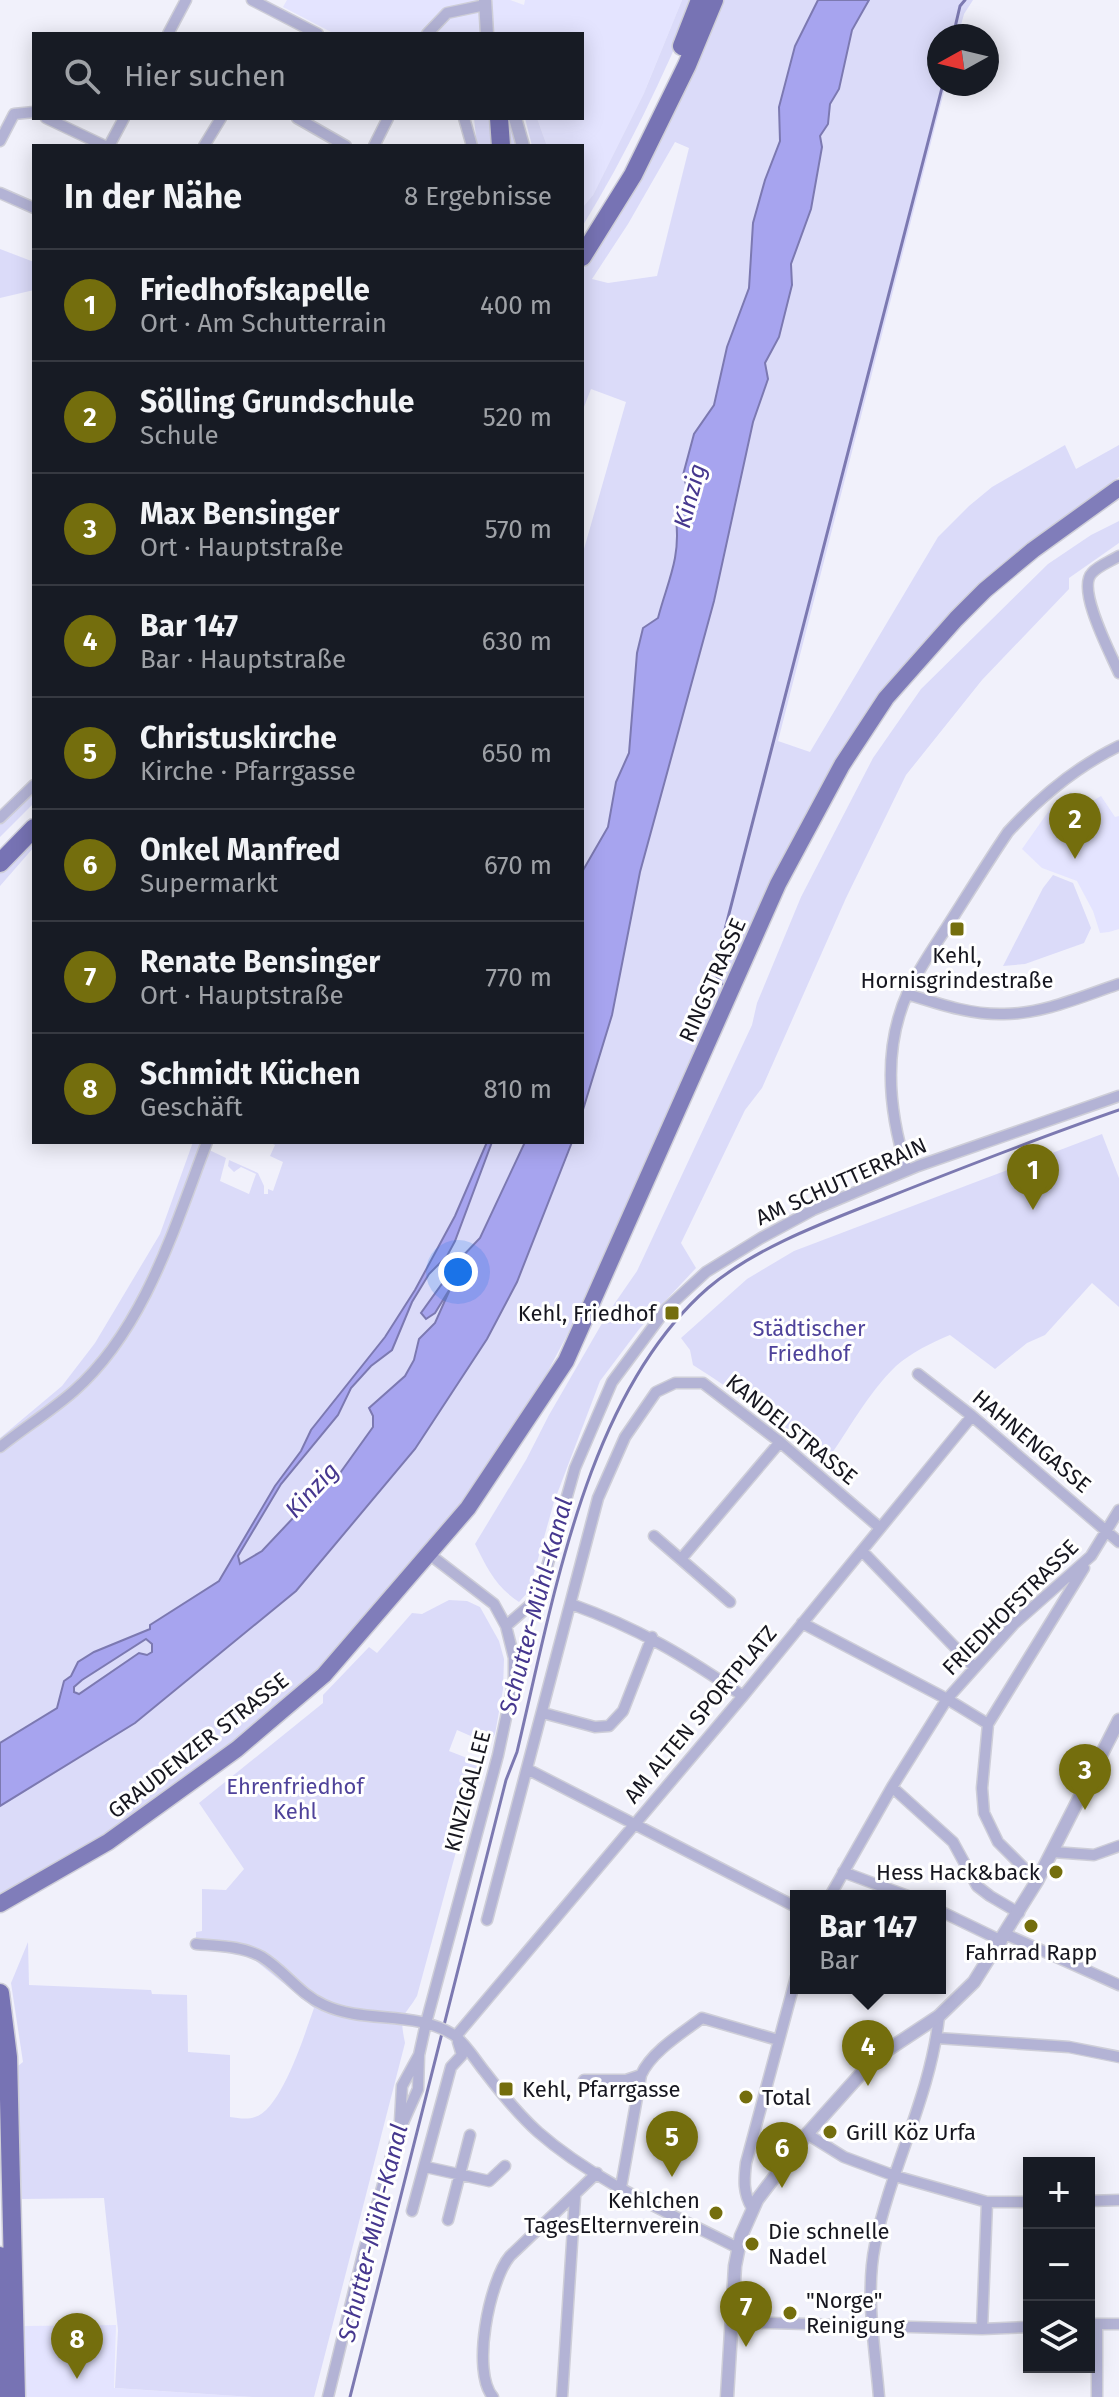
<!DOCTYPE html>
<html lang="de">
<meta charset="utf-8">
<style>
body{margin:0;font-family:"Fira Sans",sans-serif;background:#20242c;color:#f1f3f6}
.controls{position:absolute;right:24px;bottom:24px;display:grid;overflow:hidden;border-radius:0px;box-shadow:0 4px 20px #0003}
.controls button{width:72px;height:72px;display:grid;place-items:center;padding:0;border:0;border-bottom:2px solid #363941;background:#171b24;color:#f1f3f6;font:40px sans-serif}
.compass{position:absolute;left:927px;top:24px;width:72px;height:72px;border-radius:50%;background:#171b24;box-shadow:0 4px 20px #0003;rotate:262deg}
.you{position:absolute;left:458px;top:1272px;width:28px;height:28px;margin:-20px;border:6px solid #fff;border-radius:50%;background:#1a73e8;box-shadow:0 0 0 12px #1a73e833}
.badge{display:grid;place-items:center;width:52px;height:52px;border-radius:50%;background:#746e0d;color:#fff;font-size:26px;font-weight:700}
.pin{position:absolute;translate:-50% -66px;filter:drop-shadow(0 2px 4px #0008)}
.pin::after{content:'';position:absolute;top:42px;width:28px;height:24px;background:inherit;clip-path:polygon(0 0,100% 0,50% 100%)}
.popup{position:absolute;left:790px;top:1890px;width:156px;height:104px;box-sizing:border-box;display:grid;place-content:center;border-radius:0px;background:#171b24;filter:drop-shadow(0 2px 6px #0005);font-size:26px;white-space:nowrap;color:#9ea1a6}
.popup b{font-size:30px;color:#f1f3f6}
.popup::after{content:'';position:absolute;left:50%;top:100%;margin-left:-16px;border:16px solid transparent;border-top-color:#171b24}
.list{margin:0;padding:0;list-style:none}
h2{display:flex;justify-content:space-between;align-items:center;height:104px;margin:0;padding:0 32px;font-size:34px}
h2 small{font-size:26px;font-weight:400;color:#9ea1a6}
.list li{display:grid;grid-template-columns:52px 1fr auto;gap:24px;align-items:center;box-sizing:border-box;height:112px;padding:0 32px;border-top:2px solid #363941}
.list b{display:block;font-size:30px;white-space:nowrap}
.list p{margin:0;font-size:26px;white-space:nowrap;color:#9ea1a6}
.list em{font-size:26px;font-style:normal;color:#9ea1a6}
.icon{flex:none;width:44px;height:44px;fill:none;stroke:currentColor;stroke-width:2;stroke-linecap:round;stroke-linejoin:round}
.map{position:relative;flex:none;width:1119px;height:2397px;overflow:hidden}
.search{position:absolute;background:#171b24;box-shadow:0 4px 20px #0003;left:32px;top:32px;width:552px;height:88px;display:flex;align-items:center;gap:20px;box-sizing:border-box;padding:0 28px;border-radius:0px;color:#9ea1a6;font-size:30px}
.panel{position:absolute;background:#171b24;box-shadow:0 4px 20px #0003;left:32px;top:144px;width:552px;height:1000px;border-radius:0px}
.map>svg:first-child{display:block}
</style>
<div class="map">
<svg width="1119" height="2397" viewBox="0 0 1119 2397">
<rect width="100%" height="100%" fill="#f1f1fb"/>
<path fill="#e4e4ff" d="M287,0H510L524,5L525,0H682L644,93L593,195L582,208V146H547L537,118H582V34H335L283,7Z
M1071,792L1084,806L1101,796L1115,817L1119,816V929L1109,932L1100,933L1093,911L1077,881L1042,868L1022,849L1048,812Z
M116,2325L114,2388L252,2397H25L23,2326Z"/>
<path fill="#dbdbf9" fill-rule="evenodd" d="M682,0H695C663,78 626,155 582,227V208L593,195L644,93Z
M722,0H818L795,45L779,107L780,141L765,180L753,223L749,288L727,347L714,405L694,434L683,474L690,498L676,520C681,558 667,583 658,618L643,628L637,653L629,753L616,782L608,827L582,872V556L626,402L591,389L582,412V271L604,239ZM675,142L689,148L657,276L608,283L592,279L628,224Z
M869,0H973L964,14L958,36H939V84H946L778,741L810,752L938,537L969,506L992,487L1065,445L1076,469L1119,445V477L1059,521L1003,567L844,753L591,1290L538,1390L467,1496L363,1621L314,1674L198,1771L126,1823L0,1899V1806L135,1723L296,1591L415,1449L486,1339L517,1282L572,1142H582V1113L612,1015L640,872L714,601L753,422L768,380L765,363L779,337L792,285L791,264L811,209L820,136L828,124L830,104L839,89L852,30Z
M474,118H509L517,146H477Z
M525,118H537L547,146H532Z
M0,249L34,262V290L0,298Z
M1119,521V543L1069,578V589L982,680L906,775L846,898L762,1088L745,1110L681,1243L696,1268L640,1328L600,1381L554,1502L529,1591L519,1602C496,1587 487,1568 475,1544L526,1460L549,1415L608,1313L637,1271L752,1025L757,1003L801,897L873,758L921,689L1048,564L1091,535Z
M34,786V803L0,837V819Z
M34,833V847L0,886V868Z
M1053,875L1073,883L1091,928L1084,943L1025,964L1003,966L1043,888Z
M1102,1134L1119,1178V1307L1092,1283L1045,1335L1027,1343L995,1369L950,1335C931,1343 912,1352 896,1366C868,1393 848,1431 826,1462C782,1428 740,1394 693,1365L690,1350L681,1338L747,1279L794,1251Z
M193,1142H207L205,1148L226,1158L220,1181L249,1194L256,1174L241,1167L234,1172L228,1166L229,1160L258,1173L264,1186V1194H268V1189L273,1191L283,1162L270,1156L275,1145L269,1142H487L455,1216L415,1290L385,1337L311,1430L301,1451L274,1489L219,1581L150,1625L151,1629C101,1654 73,1647 57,1708L0,1743V1438L62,1386L95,1343L160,1234Z
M492,1142H525L480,1238L459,1260L422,1313L456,1278L435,1323L416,1347L414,1360L405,1376L369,1408L373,1416V1427L335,1480L310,1500L262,1551L240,1565L238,1556L281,1484L338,1415L351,1388L371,1366L392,1350L412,1302L429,1274L447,1256L455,1241Z
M449,1600L467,1601L480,1607L499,1641L504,1659L503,1689L495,1734L489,1744L457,1730L449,1751L480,1763L417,1996C403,2019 399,2013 405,2043L314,2397H252L115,2388L118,2330L104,2198L22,2199L14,2069L23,2062L11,1983L28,1942L29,1985L151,1990L152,1994L187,1995L188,2052L230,2055V2117C238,2118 247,2120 255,2117C282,2109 305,2033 314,2008L251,1957L196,1948V1932L202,1931V1889L226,1890L244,1869L199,1803L323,1703V1695L369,1647L377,1653L412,1613L422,1614Z
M146,1639L152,1643V1652L147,1655L139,1653L79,1694L73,1692L74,1687L82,1680Z"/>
<path fill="#a7a4ef" stroke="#7c79b1" stroke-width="2" fill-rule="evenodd" d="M818,0H869L852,30L839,89L830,104L828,124L820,136L822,147L811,209L791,264L792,285L779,337L765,363L768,379L753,422L714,601L640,872L612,1015L582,1113V872L608,827L616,782L629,753L637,653L643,628L658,618C667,583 681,558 676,520L690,497L683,475L694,434L714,405L727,347L749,288L753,223L765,180L780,141L779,107L795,46Z
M487,1142H492L455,1241L447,1256L429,1274L412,1302L392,1350L371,1366L351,1388L338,1415L281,1484L238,1556L240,1564L262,1551L310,1500L335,1480L373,1427V1416L369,1408L405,1376L414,1360L419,1339L435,1323L451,1287L435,1313L426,1319L421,1313L459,1260L480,1238L525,1142H572L517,1282L487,1339L415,1449L296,1591L135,1723L0,1806V1743L57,1708L64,1681L71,1676L78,1662L94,1652L150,1629V1625L219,1581L275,1486L301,1451L311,1430L385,1337L415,1290L455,1216ZM146,1639L152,1644V1652L147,1655L139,1653L79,1694L74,1692V1687L82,1680Z"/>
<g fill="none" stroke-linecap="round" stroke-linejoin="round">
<path stroke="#7c79b1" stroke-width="3" d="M953,36L960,6L965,0
M722,984L714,972L943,84
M350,2397L506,1780L517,1752C553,1602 586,1394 708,1288C756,1247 828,1221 886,1198C964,1167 1041,1137 1119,1110"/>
<defs>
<path id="minor" d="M252,0L318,34
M168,34L186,0
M427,34L447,13L485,5
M46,118L105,146
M297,118L346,146
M464,118L472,146
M0,141L14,114L34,112
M109,146L124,118
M204,146L221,118
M374,146L388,118
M0,193L34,208
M1119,556C1111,561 1098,566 1092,573C1076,589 1111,654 1119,673
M0,818L34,785
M907,994C939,1004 971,1015 1004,1014C1043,1014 1083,996 1119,984
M907,1170C889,1113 882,1049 908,992C920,966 937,943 952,919C971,889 989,860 1008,832C1039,798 1078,766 1119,746
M918,1374L972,1416L1119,1542
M0,1447C24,1428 51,1411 74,1391C145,1328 174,1228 207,1142
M654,1536L730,1602
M863,1552L974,1667
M681,1559L780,1442
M571,1604C638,1628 685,1656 743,1696
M802,1623L947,1699L988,1724
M506,1626L530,1605L541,1588L575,1468L612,1382L667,1308L706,1272L761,1238L813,1210L918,1166L1119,1096
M543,1713L595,1727L609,1726L623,1711L652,1637
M527,1769L796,1907
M892,1787L953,1842L977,1886L990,1896L1019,1913
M1053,1852L1094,1855L1119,1846
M843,1872L908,1896
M1037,1881L998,1842L984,1813L982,1788L988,1724L1084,1568
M830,1896L892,1787L947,1699L1014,1624L1091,1556L1119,1510
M940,1911L1002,1941
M487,1920L598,1498L625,1437L656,1392L675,1383H703L780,1442L879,1527
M1005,1934L1119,1985
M196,1944C218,1946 243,1946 262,1957C285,1971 299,1994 324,2005C365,2024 415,2010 454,2035C466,2044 476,2061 485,2072C501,2093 518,2114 538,2132C595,2182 670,2213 738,2248
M456,2036L743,1696L972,1416
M937,2038L1069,2047L1119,2057
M584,2080H626L641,2075C651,2052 682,2033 702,2018L778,2040
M400,2121L402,2086L419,2055
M807,2134L844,2157L895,2176L987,2202H1029
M426,2167L489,2181L505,2166
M621,2187L641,2075
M1089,2201L1119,2200
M752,2208C743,2193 744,2180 746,2163L796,1977
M412,2211L451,2067L462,2055L458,2042
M448,2220L470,2135
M732,2322L982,2329L1029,2327
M1089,2324H1119
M982,2329L987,2202
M328,2397L364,2250L397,2136L418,2089L419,2055L426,2023L498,1755L514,1680V1658L506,1626L494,1604L429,1554
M493,2397C471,2372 489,2281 510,2256L597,2173
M562,2397L575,2197
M879,2397C875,2348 865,2293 875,2245C891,2167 931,2095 939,2016
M1097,2397V2324"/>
<path id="tertiary" d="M485,0L487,34
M515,118L523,146
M727,2397L735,2266L741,2236L757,2200L807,2134L867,2067L886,2051L939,2016L974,1982L1037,1881L1119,1720"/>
<path id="primary" d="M0,1904L108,1842L237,1749L324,1675L468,1508L566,1361L778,884L842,765L886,698L956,619L985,590L1033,550L1119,488"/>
<path id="trunk" d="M682,46L700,0
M499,118L501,146
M582,257L633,175L687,65L714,0
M0,863L34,828
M0,1993L8,2057L16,2397
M0,2256L2,2397"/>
</defs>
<use href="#minor" stroke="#ceced8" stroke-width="13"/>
<use href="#tertiary" stroke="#ceced8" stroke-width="15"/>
<use href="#primary" stroke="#ceced8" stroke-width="19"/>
<use href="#trunk" stroke="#ceced8" stroke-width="21"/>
<use href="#minor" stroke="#b3b3d5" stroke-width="10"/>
<use href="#tertiary" stroke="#b3b3d5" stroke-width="12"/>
<use href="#primary" stroke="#807dba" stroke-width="16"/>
<use href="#trunk" stroke="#7773b4" stroke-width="18"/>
</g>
<g fill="#746e0d" stroke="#fff" stroke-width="3">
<rect x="949" y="921" width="16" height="16" rx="4"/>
<rect x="664" y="1305" width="16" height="16" rx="4"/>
<circle cx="1056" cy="1872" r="8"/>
<circle cx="1031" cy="1926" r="8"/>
<rect x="498" y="2081" width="16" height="16" rx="4"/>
<circle cx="746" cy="2097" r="8"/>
<circle cx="830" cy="2132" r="8"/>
<circle cx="716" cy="2213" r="8"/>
<circle cx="752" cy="2244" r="8"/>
<circle cx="790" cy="2313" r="8"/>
</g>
<g text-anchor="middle" stroke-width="6" stroke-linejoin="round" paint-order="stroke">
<g font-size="22" fill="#16161f" stroke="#fff" text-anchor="start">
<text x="957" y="963" text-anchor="middle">Kehl,<tspan x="957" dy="25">Hornisgrindestraße</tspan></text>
<text x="656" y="1321" text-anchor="end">Kehl, Friedhof</text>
<text x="1040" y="1880" text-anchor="end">Hess Hack&amp;back</text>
<text x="1031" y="1960" text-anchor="middle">Fahrrad Rapp</text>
<text x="522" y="2097">Kehl, Pfarrgasse</text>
<text x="762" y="2105">Total</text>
<text x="846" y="2140">Grill Köz Urfa</text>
<text x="700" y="2208" text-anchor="end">Kehlchen<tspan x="700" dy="25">TagesElternverein</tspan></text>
<text x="768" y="2239">Die schnelle<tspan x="768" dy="25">Nadel</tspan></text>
<text x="806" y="2308">"Norge"<tspan x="806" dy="25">Reinigung</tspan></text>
</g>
<g font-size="22" fill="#16161f" stroke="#fff">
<text transform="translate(712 980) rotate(-66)" y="8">RINGSTRASSE</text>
<text transform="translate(841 1181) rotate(-24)" y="8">AM SCHUTTERRAIN</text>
<text transform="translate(792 1429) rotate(39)" y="8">KANDELSTRASSE</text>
<text transform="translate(1032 1441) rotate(40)" y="8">HAHNENGASSE</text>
<text transform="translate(1010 1607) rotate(-45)" y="8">FRIEDHOFSTRASSE</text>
<text transform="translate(700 1714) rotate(-50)" y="8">AM ALTEN SPORTPLATZ</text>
<text transform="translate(198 1745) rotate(-38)" y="8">GRAUDENZER STRASSE</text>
<text transform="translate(467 1791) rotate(-75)" y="8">KINZIGALLEE</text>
</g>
<g font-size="22" fill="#4e429a" stroke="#fff">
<text x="809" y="1336">Städtischer<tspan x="809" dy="25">Friedhof</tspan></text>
<text x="295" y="1794">Ehrenfriedhof<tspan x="295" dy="25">Kehl</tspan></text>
</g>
<g font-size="24" font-style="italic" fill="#46388f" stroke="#fff">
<text transform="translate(690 496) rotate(-75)" y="8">Kinzig</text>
<text transform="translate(312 1490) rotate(-47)" y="8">Kinzig</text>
<text transform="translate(536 1606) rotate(-75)" y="8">Schutter-Mühl-Kanal</text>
<text transform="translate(373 2233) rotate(-76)" y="8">Schutter-Mühl-Kanal</text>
</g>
</g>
</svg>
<div class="controls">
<button>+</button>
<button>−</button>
<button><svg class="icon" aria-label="layers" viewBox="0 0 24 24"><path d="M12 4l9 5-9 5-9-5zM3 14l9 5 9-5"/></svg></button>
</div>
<svg class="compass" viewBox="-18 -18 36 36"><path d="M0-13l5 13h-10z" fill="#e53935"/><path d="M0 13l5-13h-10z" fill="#9ea1a6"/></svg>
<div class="you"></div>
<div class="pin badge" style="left:1033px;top:1210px">1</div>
<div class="pin badge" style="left:1075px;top:859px">2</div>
<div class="pin badge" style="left:1085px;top:1810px">3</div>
<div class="pin badge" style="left:868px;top:2086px">4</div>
<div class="popup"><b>Bar 147</b>Bar</div>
<div class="pin badge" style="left:672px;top:2177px">5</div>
<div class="pin badge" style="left:782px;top:2188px">6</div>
<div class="pin badge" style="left:746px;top:2347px">7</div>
<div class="pin badge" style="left:77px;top:2379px">8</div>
<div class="search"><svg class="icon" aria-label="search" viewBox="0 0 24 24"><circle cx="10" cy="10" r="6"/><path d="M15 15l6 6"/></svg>Hier suchen</div>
<section class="panel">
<h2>In der Nähe<small>8 Ergebnisse</small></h2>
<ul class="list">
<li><span class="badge">1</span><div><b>Friedhofskapelle</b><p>Ort · Am Schutterrain</p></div><em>400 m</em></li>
<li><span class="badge">2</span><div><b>Sölling Grundschule</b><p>Schule</p></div><em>520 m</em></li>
<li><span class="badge">3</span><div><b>Max Bensinger</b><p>Ort · Hauptstraße</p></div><em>570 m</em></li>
<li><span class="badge">4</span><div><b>Bar 147</b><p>Bar · Hauptstraße</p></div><em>630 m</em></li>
<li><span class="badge">5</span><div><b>Christuskirche</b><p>Kirche · Pfarrgasse</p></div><em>650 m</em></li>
<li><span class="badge">6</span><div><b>Onkel Manfred</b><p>Supermarkt</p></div><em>670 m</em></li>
<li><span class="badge">7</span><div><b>Renate Bensinger</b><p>Ort · Hauptstraße</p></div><em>770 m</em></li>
<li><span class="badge">8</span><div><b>Schmidt Küchen</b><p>Geschäft</p></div><em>810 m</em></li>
</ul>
</section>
</div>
